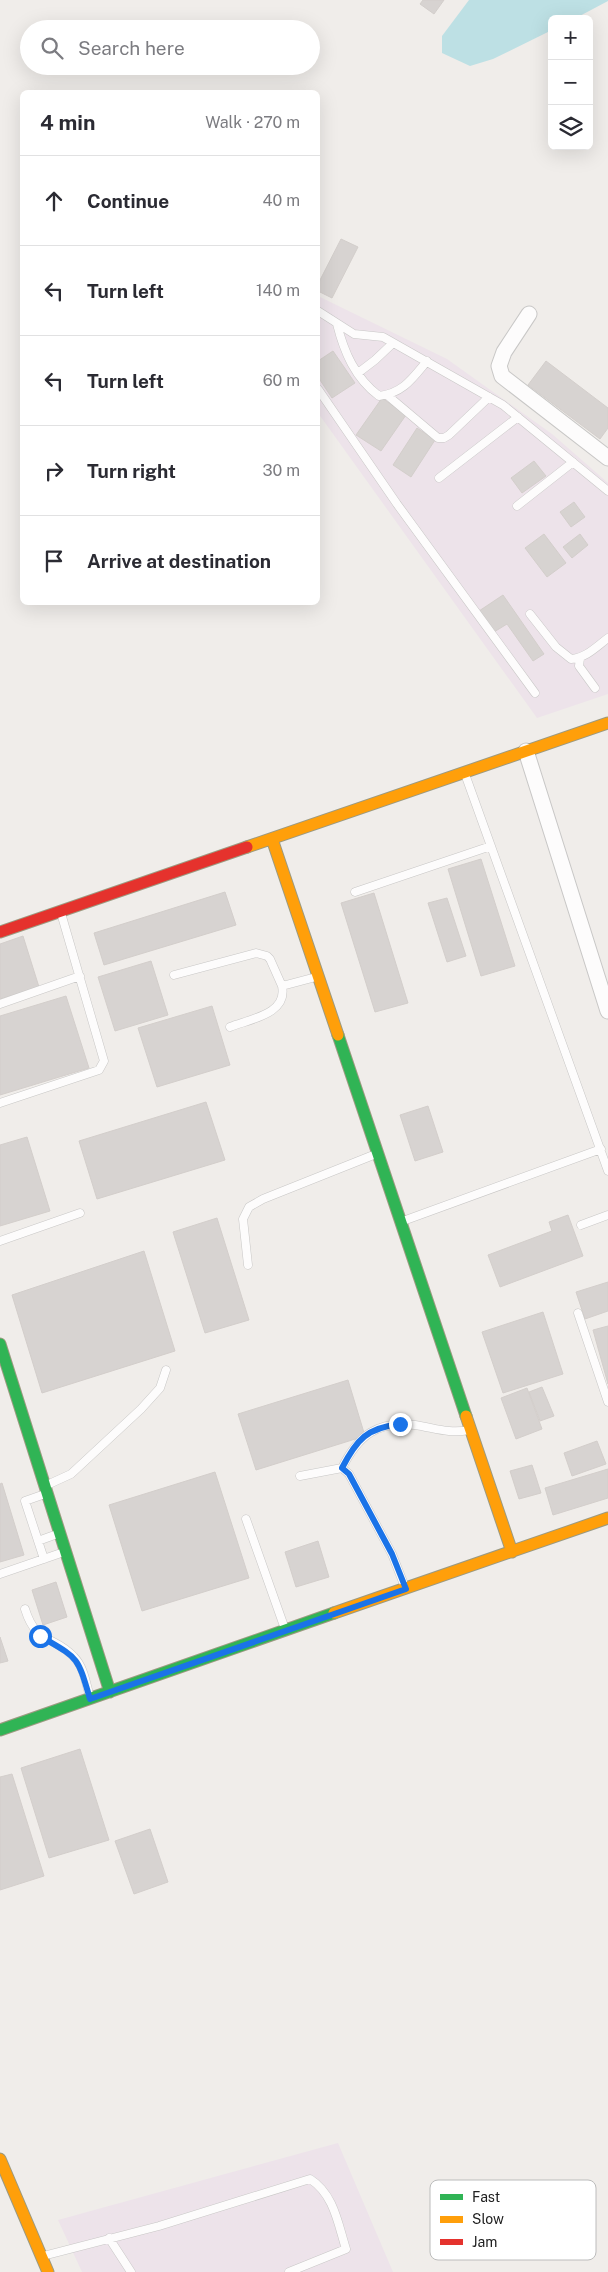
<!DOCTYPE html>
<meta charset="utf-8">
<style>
body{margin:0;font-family:"Public Sans",sans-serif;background:#f7f7f7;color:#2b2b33}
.controls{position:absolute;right:15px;top:15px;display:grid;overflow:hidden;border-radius:8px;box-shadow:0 5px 20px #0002}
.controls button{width:45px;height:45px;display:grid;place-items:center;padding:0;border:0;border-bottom:1px solid #e1e1e2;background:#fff;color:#2b2b33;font:25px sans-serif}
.stop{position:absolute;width:15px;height:15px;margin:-11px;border:4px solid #1a73e8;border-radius:50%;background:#fff}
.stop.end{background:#1a73e8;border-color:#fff;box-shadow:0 1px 5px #0008}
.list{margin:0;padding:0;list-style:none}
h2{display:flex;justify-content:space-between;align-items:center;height:65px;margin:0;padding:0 20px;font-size:21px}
h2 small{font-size:16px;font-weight:400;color:#7c7c81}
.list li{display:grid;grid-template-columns:32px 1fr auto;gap:15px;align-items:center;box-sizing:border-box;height:90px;padding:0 20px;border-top:1px solid #e1e1e2}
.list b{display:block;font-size:19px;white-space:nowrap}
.list em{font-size:16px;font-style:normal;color:#7c7c81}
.icon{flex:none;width:28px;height:28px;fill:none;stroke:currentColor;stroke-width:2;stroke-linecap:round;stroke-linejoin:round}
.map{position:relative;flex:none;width:608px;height:2272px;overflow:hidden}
.search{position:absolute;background:#fff;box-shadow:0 5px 20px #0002;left:20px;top:20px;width:300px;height:55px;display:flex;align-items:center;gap:12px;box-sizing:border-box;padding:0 18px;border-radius:28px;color:#7c7c81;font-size:19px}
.panel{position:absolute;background:#fff;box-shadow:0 5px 20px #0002;left:20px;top:90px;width:300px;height:515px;border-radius:8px}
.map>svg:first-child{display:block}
</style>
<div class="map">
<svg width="608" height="2272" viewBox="0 0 608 2272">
<rect width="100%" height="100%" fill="#f0edea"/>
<path fill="#ede3ea" d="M318,296L447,359L552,434L608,483V694L537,718L318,413Z
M338,2143L393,2272H82L58,2220Z"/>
<path fill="#bde0e4" d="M469,0H608V1L574,19H552V30L493,59L470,66L442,53V36Z"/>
<path fill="#d7d3d1" stroke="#d3cecb" d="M423,0H444L434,14L420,4Z
M341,239L358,247L332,298L318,291V284Z
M333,351L355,383L332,398L318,377V361Z
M546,361L608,408V428L600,439L528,385Z
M382,398L406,415L381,451L356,435Z
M417,428L435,440L411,477L393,465Z
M534,461L546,476L522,493L511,478Z
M574,502L585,517L571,527L560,512Z
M544,534L566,563L547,577L525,548Z
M580,534L588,545L572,558L563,547Z
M503,595L544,654L533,661L507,624L494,632L479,611Z
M481,859L515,966L481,976L448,869Z
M225,892L236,925L104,965L94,933Z
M374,893L408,1003L375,1012L341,903Z
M447,898L466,956L447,962L428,903Z
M23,936L39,987L0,999V944Z
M151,961L168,1015L115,1031L98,977Z
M66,996L89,1068L0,1095V1016Z
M212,1006L230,1065L157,1087L138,1028Z
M206,1102L225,1160L97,1199L79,1141Z
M428,1106L443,1152L415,1161L400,1115Z
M27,1137L50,1211L0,1226V1145Z
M568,1215L583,1256L500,1287L488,1255L552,1231L549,1222Z
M217,1218L249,1320L205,1333L173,1232Z
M144,1251L175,1351L42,1393L12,1295Z
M608,1282V1311L585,1319L576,1292Z
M543,1312L563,1374L503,1393L482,1332Z
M608,1326V1384L593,1330Z
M348,1380L365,1436L256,1470L238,1414Z
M542,1387L554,1416L540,1421L529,1392Z
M527,1388L542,1429L516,1439L501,1398Z
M597,1441L606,1464L572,1476L564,1453Z
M532,1465L541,1493L519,1499L510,1471Z
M608,1469V1498L553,1515L545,1488Z
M215,1472L249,1578L142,1611L109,1505Z
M2,1483L24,1555L0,1562V1484Z
M318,1541L329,1577L296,1587L285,1552Z
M56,1582L67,1617L43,1625L32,1590Z
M0,1637L8,1661L0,1663Z
M80,1749L109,1840L49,1858L21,1768Z
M12,1774L44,1876L0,1890V1777Z
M150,1829L168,1882L134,1894L115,1841Z"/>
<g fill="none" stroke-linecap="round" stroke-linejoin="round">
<defs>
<path id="lane" d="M318,311L354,334L383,337L503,405L608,491
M337,324C344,352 355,378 379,396C403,393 412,379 427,361
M358,373L375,360L393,343
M318,389L397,504L535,693
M387,395L438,438H444L449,435L489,397
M439,478L518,417
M517,506L573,462
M530,614L556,647L571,659C586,658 596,647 608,638
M580,658L579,666L595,688
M465,774L608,1171
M355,892L491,846
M174,975L256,953L267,956L270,959L282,986
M0,1004L80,976
M230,1027C250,1019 288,1014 282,986L316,977
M0,1103L99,1070L104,1061L61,913
M403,1221L601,1149
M581,1225L608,1215
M0,1241L80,1213
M248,1265L243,1219L249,1207L263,1199L376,1154
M578,1313L608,1402
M342,1468C358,1436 377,1420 415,1425C435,1428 449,1434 469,1430
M300,1476L342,1468L349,1474L392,1554L405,1587
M47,1485L71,1474L141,1409L160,1388L166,1370
M246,1519L285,1629
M38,1541L60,1533
M44,1559L25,1501L45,1494
M0,1574L64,1552
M25,1609C36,1645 54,1635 74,1657C84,1667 86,1684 90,1697
M109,2238L131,2272
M43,2256L159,2226L310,2179C334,2194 338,2224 346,2249L289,2272"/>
<path id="street" d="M529,314L504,352L499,366L502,376L608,458
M526,751L608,1011"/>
<path id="fast" d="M338,1035L466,1416
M0,1344L110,1692
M0,1730L334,1613"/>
<path id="slow" d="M272,839L338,1035
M247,847L608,723
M466,1416L512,1552
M334,1613L608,1518
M0,2159L48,2272"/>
<path id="jam" d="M0,932L247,847"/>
</defs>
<use href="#lane" stroke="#c8c7c6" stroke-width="9"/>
<use href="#street" stroke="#c8c7c6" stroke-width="17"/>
<use href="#fast" stroke="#9c9a80" stroke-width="13"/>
<use href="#slow" stroke="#9c9a80" stroke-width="13"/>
<use href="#jam" stroke="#9c9a80" stroke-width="13"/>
<use href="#lane" stroke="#fdfcfc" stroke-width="8"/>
<use href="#street" stroke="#fdfcfc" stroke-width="15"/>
<use href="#fast" stroke="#30b455" stroke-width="11"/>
<use href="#slow" stroke="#ff9f0a" stroke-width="11"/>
<use href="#jam" stroke="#e5322d" stroke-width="11"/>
</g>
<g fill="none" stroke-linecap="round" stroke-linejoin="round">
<path stroke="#1a73e8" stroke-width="6" d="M40,1636C79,1659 77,1655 90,1699L406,1589L392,1554L349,1474L342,1468C357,1439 367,1428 400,1424"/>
</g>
<rect x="430" y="2180" width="166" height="80" rx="8" fill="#fff" stroke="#bcbcbc" stroke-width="1"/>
<rect x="440" y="2194" width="23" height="6" fill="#30b455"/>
<rect x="440" y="2216" width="23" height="7" fill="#ff9f0a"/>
<rect x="440" y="2239" width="23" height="6" fill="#e5322d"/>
<g font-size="14" fill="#212121">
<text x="472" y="2202">Fast</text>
<text x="472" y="2224">Slow</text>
<text x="472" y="2247">Jam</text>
</g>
</svg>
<div class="controls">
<button>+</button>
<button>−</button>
<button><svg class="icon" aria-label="layers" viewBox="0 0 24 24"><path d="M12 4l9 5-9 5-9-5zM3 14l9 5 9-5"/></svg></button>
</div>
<div class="stop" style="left:40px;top:1636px"></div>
<div class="stop end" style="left:400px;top:1424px"></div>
<div class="search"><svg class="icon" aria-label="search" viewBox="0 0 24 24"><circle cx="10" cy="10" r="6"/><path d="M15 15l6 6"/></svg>Search here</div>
<section class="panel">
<h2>4 min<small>Walk · 270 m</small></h2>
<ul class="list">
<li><svg class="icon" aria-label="ahead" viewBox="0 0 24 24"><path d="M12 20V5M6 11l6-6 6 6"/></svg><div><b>Continue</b></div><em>40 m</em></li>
<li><svg class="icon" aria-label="left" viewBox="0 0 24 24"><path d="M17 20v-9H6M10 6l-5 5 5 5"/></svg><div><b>Turn left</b></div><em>140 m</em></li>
<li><svg class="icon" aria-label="left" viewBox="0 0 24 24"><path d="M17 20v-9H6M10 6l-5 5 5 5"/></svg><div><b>Turn left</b></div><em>60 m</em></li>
<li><svg class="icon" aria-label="right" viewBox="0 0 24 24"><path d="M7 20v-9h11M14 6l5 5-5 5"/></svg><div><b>Turn right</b></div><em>30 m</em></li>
<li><svg class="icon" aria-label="arrive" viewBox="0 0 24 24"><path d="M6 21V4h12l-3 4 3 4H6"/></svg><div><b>Arrive at destination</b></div></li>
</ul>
</section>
</div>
